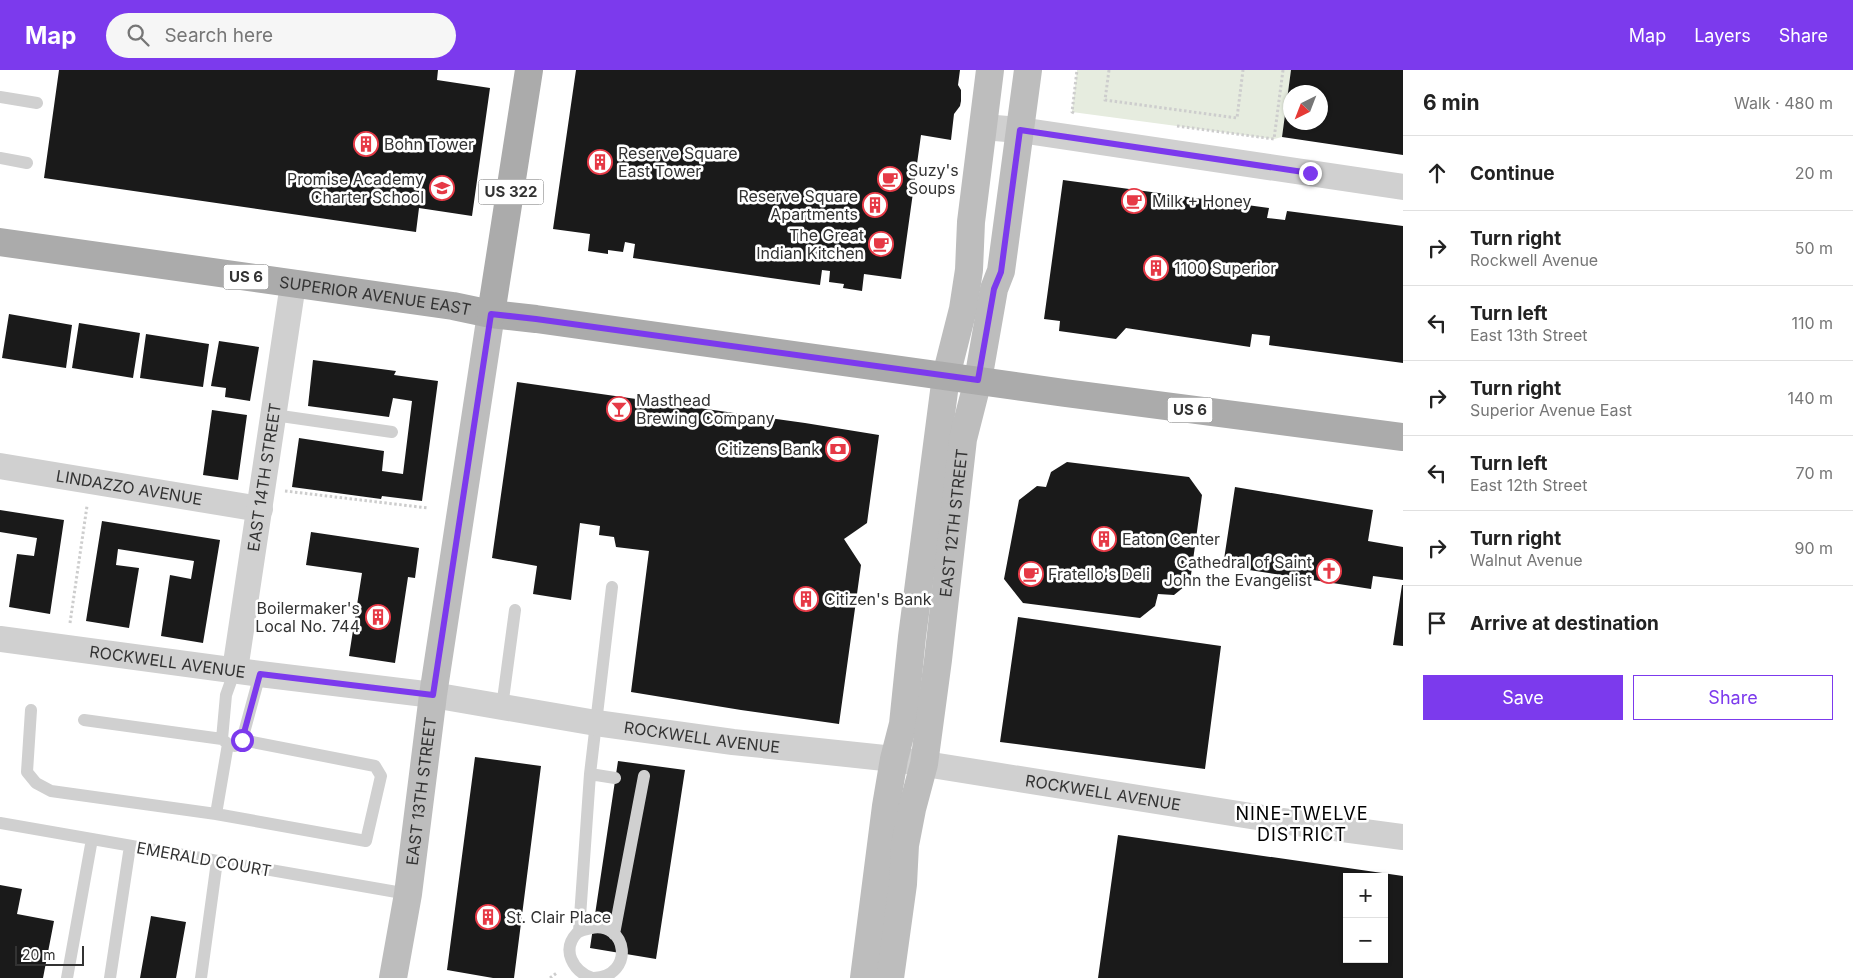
<!DOCTYPE html>
<meta charset="utf-8">
<style>
body{margin:0;font-family:Inter,sans-serif;background:#f6f6f6;color:#222}
.controls{position:absolute;right:15px;bottom:15px;display:grid;overflow:hidden;border-radius:0px;box-shadow:0 1px 4px #0004}
.controls button{width:45px;height:45px;display:grid;place-items:center;padding:0;border:0;border-bottom:1px solid #e0e0e0;background:#fff;color:#222;font:25px sans-serif}
.compass{position:absolute;left:1283px;top:15px;width:45px;height:45px;border-radius:50%;background:#fff;box-shadow:0 1px 4px #0004;rotate:222deg}
.scale{position:absolute;left:15px;bottom:12px;width:69px;box-sizing:border-box;padding-left:5px;border:2px solid #333;border-top:0;font-size:14px;line-height:18px;white-space:nowrap;color:#333;-webkit-text-stroke:4px #fff;paint-order:stroke}
.stop{position:absolute;width:15px;height:15px;margin:-11px;border:4px solid #7c3aed;border-radius:50%;background:#fff}
.stop.end{background:#7c3aed;border-color:#fff;box-shadow:0 1px 5px #0008}
.list{margin:0;padding:0;list-style:none}
h2{display:flex;justify-content:space-between;align-items:center;height:65px;margin:0;padding:0 20px;font-size:21px}
h2 small{font-size:16px;font-weight:400;color:#767676}
.list li{display:grid;grid-template-columns:32px 1fr auto;gap:15px;align-items:center;box-sizing:border-box;height:75px;padding:0 20px;border-top:1px solid #e0e0e0}
.list b{display:block;font-size:19px;white-space:nowrap}
.list p{margin:0;font-size:16px;white-space:nowrap;color:#767676}
.list em{font-size:16px;font-style:normal;color:#767676}
.actions{display:flex;gap:10px;padding:15px 20px}
.actions a{flex:1;padding:11px 0;border:1px solid #7c3aed;border-radius:0px;text-align:center;font-size:18px;color:#7c3aed}
.actions .main{background:#7c3aed;color:#fff}
.icon{flex:none;width:28px;height:28px;fill:none;stroke:currentColor;stroke-width:2;stroke-linecap:round;stroke-linejoin:round}
.map{position:relative;flex:none;width:1403px;height:908px;overflow:hidden}
header{display:flex;align-items:center;gap:30px;box-sizing:border-box;height:70px;padding:0 25px;background:#7c3aed;color:#fff}
header strong{font-size:24px}
nav{display:flex;gap:28px;margin-inline-start:auto;font-size:18px}
.search{width:350px;height:45px;background:#f6f6f6;display:flex;align-items:center;gap:12px;box-sizing:border-box;padding:0 18px;border-radius:28px;color:#767676;font-size:19px}
main{display:flex}
aside{flex:1;background:#fff}
.map>svg:first-child{display:block}
</style>
<header>
<strong>Map</strong>
<div class="search"><svg class="icon" aria-label="search" viewBox="0 0 24 24"><circle cx="10" cy="10" r="6"/><path d="M15 15l6 6"/></svg>Search here</div>
<nav><a>Map</a><a>Layers</a><a>Share</a></nav>
</header>
<main>
<div class="map">
<svg width="1403" height="908" viewBox="0 0 1403 908">
<rect width="100%" height="100%" fill="#fff"/>
<path fill="#e6ecdf" d="M1077,0H1291L1282,67L1274,69L1072,42Z"/>
<path fill="#1a1a1a" fill-rule="evenodd" d="M59,0H438L437,10L490,18L472,146L419,138L416,162L44,108Z
M576,0H960L958,15L961,20V31L960,36L954,44L951,70L921,65L901,209L864,204L862,221L843,218L844,214L829,212L830,201L822,200L820,215L633,188L635,174L625,172L623,182L608,180V184L588,181L590,164L553,159Z
M1291,0H1403V85L1282,67ZM1290,22H1320V52H1290Z
M1063,110L1269,138L1267,148L1285,150L1287,141L1403,156V293L1269,275L1270,266L1252,264L1250,277L1126,258L1116,269L1059,261L1060,251L1044,249Z
M9,244L72,255L66,298L2,288Z
M79,253L140,263L133,308L72,298Z
M146,264L209,274L203,317L140,308Z
M219,271L259,277L250,331L225,327L226,318L211,316Z
M313,290L396,301L394,305L438,311L422,431L382,426L381,429L292,417L299,368L384,381L382,401L403,404L412,331L393,328L389,347L308,336Z
M517,312L805,353L879,365L867,453L844,469L861,495L839,654L741,640L631,622L649,481L616,477L614,467L599,465L600,456L580,453L571,530L533,524L537,496L492,488Z
M212,340L247,345L238,410L203,405Z
M1067,392L1189,407L1202,425L1190,512L1174,525L1158,524L1155,536L1140,548L1023,533L1004,509L1019,430L1037,416L1046,417L1051,402Z
M1235,417L1373,440L1368,471L1403,477V510L1373,506L1371,519L1223,496Z
M0,440L64,450L50,544L9,537L17,484L34,486L37,468L0,462Z
M102,451L220,470L203,573L161,566L170,505L191,509L194,491L118,479L116,495L139,498L129,558L86,551Z
M311,462L419,478L415,508L408,507L395,593L349,586L362,503L306,495Z
M1402,515H1403V576L1393,575Z
M1018,547L1221,576L1205,699L1000,672Z
M475,687L541,696L514,908H493L447,900Z
M618,691L685,700L656,889L590,878Z
M1118,765L1403,806V908H1098ZM1347,807H1384V889H1347Z
M0,815L22,819L17,844L54,851L43,908H0Z
M151,846L186,852L176,908H140Z"/>
<g fill="none" stroke-linecap="round" stroke-linejoin="round">
<path stroke="#cdcdcd" stroke-width="3" stroke-dasharray="2.5 2.5" stroke-linecap="butt" d="M1109,0L1105,30L1237,48L1243,0
M1074,43L1072,42L1077,0
M1177,56L1274,69L1283,0
M285,421L428,438
M70,553L87,436
M550,908L558,902"/>
<path stroke="#d0d0d0" stroke-width="12" d="M0,27L37,33
M0,88L27,93
M274,345L392,362
M612,517L590,704L615,708
M235,600L226,625L222,669L228,674L235,676L242,670L260,604
M502,637L515,540
M31,640L27,702L36,713L51,721L216,744
M84,650L222,669
M228,674L216,744L366,771L381,706L375,696L242,670
M0,753L408,824
M579,861L590,704
M614,864L644,706
M67,908L92,769
M110,908L130,776
M201,908L217,791
M592,908C573,901 561,880 577,863C581,860 586,859 591,858C628,851 635,906 594,908"/>
<g stroke="#d0d0d0" stroke-width="26">
<path d="M983,57L1020,60L1403,117"/>
<path id="s1" d="M0,396L260,439"/>
<path id="s2" d="M0,569L260,604L433,625L596,653L733,672L894,689L1282,751L1403,767"/>
<path id="s3" d="M235,600L293,214"/>
</g>
<g stroke="#bdbdbd" stroke-width="28">
<path id="s4" d="M393,908L408,824L433,625L491,244"/>
<path d="M864,908L886,736L894,689L903,654L912,567L946,306L963,239L969,200L971,152L990,0"/>
<path id="s5" d="M890,908L903,814L905,775L912,739L924,694L938,590L963,369L978,310L994,219L1001,201L1028,0"/>
</g>
<g stroke="#ababab" stroke-width="28">
<path id="s6" d="M0,172L453,236L491,244L536,249L1065,323L1403,367"/>
<path d="M491,244L529,0"/>
</g>
</g>
<g fill="none" stroke-linecap="round" stroke-linejoin="round">
<path stroke="#7c3aed" stroke-width="6" d="M242,670L260,604L433,625L491,244L536,249L978,310L994,219L1001,202L1020,60L1310,103"/>
</g>
<defs>
<symbol id="building-ring" viewBox="-11 -11 22 22"><circle r="9.5" fill="#fff" stroke="#e63946" stroke-width="1.5"/><path d="M-4-6H4V6H1V3H-1V6H-4ZM-2.5-4.3h1.7v1.8h-1.7ZM.8-4.3h1.7v1.8H.8ZM-2.5-1h1.7V.8h-1.7ZM.8-1h1.7V.8H.8Z" fill="#e63946"/></symbol>
<symbol id="cafe-ring" viewBox="-11 -11 22 22"><circle r="9.5" fill="#fff" stroke="#e63946" stroke-width="1.5"/><path d="M-5.5-4.5H6V0H3Q3 3.5 0 3.5H-2.5Q-5.5 3.5-5.5 0ZM3-3.2v2h1.7v-2ZM-6 4.5H4V6H-6Z" fill="#e63946"/></symbol>
<symbol id="school-ring" viewBox="-11 -11 22 22"><circle r="9.5" fill="#fff" stroke="#e63946" stroke-width="1.5"/><path d="M0-5L7-2L0 1L-7-2ZM-4 1L0 2.5L4 1V4Q0 6-4 4Z" fill="#e63946"/></symbol>
<symbol id="bar-ring" viewBox="-11 -11 22 22"><circle r="9.5" fill="#fff" stroke="#e63946" stroke-width="1.5"/><path d="M-6-5H6L.8 .8V4.5H3.5V6h-7V4.5H-.8V.8Z" fill="#e63946"/></symbol>
<symbol id="bank-ring" viewBox="-11 -11 22 22"><circle r="9.5" fill="#fff" stroke="#e63946" stroke-width="1.5"/><path d="M-6-4H6V4H-6ZM0-2.3a2.3 2.3 0 1 0 0 4.6a2.3 2.3 0 1 0 0-4.6Z" fill="#e63946"/></symbol>
<symbol id="church-ring" viewBox="-11 -11 22 22"><circle r="9.5" fill="#fff" stroke="#e63946" stroke-width="1.5"/><path d="M-1.2-6h2.4v3.5h3.3v2.4h-3.3V6h-2.4V-.1h-3.3v-2.4h3.3Z" fill="#e63946"/></symbol>
</defs>
<g fill-rule="evenodd">
<use href="#building-ring" x="352" y="60" width="28" height="28"/>
<use href="#building-ring" x="586" y="78" width="28" height="28"/>
<use href="#cafe-ring" x="876" y="95" width="28" height="28"/>
<use href="#school-ring" x="428" y="104" width="28" height="28"/>
<use href="#cafe-ring" x="1120" y="117" width="28" height="28"/>
<use href="#building-ring" x="861" y="121" width="28" height="28"/>
<use href="#cafe-ring" x="867" y="160" width="28" height="28"/>
<use href="#building-ring" x="1142" y="184" width="28" height="28"/>
<use href="#bar-ring" x="605" y="325" width="28" height="28"/>
<use href="#bank-ring" x="824" y="365" width="28" height="28"/>
<use href="#building-ring" x="1090" y="455" width="28" height="28"/>
<use href="#church-ring" x="1315" y="487" width="28" height="28"/>
<use href="#cafe-ring" x="1017" y="490" width="28" height="28"/>
<use href="#building-ring" x="792" y="515" width="28" height="28"/>
<use href="#building-ring" x="364" y="533" width="28" height="28"/>
<use href="#building-ring" x="474" y="833" width="28" height="28"/>
</g>
<g text-anchor="middle" stroke-width="5" stroke-linejoin="round" paint-order="stroke">
<g fill="#fff" stroke="#707070" stroke-width="1">
<rect x="478.5" y="109.5" width="65" height="25" rx="4"/>
<rect x="223.5" y="194.5" width="45" height="25" rx="4"/>
<rect x="1167.5" y="327.5" width="45" height="25" rx="4"/>
</g>
<g font-size="15" font-weight="bold" fill="#333">
<text x="511" y="127">US 322</text>
<text x="246" y="212">US 6</text>
<text x="1190" y="345">US 6</text>
</g>
<g font-size="16" fill="#333" stroke="#fff" text-anchor="start">
<text x="384" y="80">Bohn Tower</text>
<text x="618" y="89">Reserve Square<tspan x="618" dy="18">East Tower</tspan></text>
<text x="908" y="106">Suzy's<tspan x="908" dy="18">Soups</tspan></text>
<text x="424" y="115" text-anchor="end">Promise Academy<tspan x="424" dy="18">Charter School</tspan></text>
<text x="858" y="132" text-anchor="end">Reserve Square<tspan x="858" dy="18">Apartments</tspan></text>
<text x="1152" y="137">Milk + Honey</text>
<text x="864" y="171" text-anchor="end">The Great<tspan x="864" dy="18">Indian Kitchen</tspan></text>
<text x="1174" y="204">1100 Superior</text>
<text x="636" y="336">Masthead<tspan x="636" dy="18">Brewing Company</tspan></text>
<text x="820" y="385" text-anchor="end">Citizens Bank</text>
<text x="1122" y="475">Eaton Center</text>
<text x="1312" y="498" text-anchor="end">Cathedral of Saint<tspan x="1312" dy="18">John the Evangelist</tspan></text>
<text x="1048" y="510">Fratello's Deli</text>
<text x="824" y="535">Citizen's Bank</text>
<text x="360" y="544" text-anchor="end">Boilermaker's<tspan x="360" dy="18">Local No. 744</tspan></text>
<text x="506" y="853">St. Clair Place</text>
</g>
<g font-size="16" fill="#333" stroke="#fff">
<text dy="6" stroke="none"><textPath href="#s6" startOffset="379">SUPERIOR AVENUE EAST</textPath></text>
<text dy="6" stroke="none"><textPath href="#s3" startOffset="195">EAST 14TH STREET</textPath></text>
<text dy="6" stroke="none"><textPath href="#s1" startOffset="131">LINDAZZO AVENUE</textPath></text>
<text dy="6" stroke="none"><textPath href="#s5" startOffset="460">EAST 12TH STREET</textPath></text>
<text dy="6" stroke="none"><textPath href="#s2" startOffset="169">ROCKWELL AVENUE</textPath></text>
<text dy="6" stroke="none"><textPath href="#s2" startOffset="709">ROCKWELL AVENUE</textPath></text>
<text dy="6" stroke="none"><textPath href="#s4" startOffset="189">EAST 13TH STREET</textPath></text>
<text dy="6" stroke="none"><textPath href="#s2" startOffset="1114">ROCKWELL AVENUE</textPath></text>
<text transform="translate(204 789) rotate(10)" y="6">EMERALD COURT</text>
</g>
<g font-size="18" letter-spacing="1" fill="#000" stroke="#fff">
<text x="1302" y="750">NINE-TWELVE<tspan x="1302" dy="21">DISTRICT</tspan></text>
</g>
</g>
</svg>
<div class="controls">
<button>+</button>
<button>−</button>
</div>
<svg class="compass" viewBox="-18 -18 36 36"><path d="M0-13l5 13h-10z" fill="#e53935"/><path d="M0 13l5-13h-10z" fill="#767676"/></svg>
<div class="scale">20 m</div>
<div class="stop" style="left:242px;top:670px"></div>
<div class="stop end" style="left:1310px;top:103px"></div>
</div>
<aside>
<h2>6 min<small>Walk · 480 m</small></h2>
<ul class="list">
<li><svg class="icon" aria-label="ahead" viewBox="0 0 24 24"><path d="M12 20V5M6 11l6-6 6 6"/></svg><div><b>Continue</b></div><em>20 m</em></li>
<li><svg class="icon" aria-label="right" viewBox="0 0 24 24"><path d="M7 20v-9h11M14 6l5 5-5 5"/></svg><div><b>Turn right</b><p>Rockwell Avenue</p></div><em>50 m</em></li>
<li><svg class="icon" aria-label="left" viewBox="0 0 24 24"><path d="M17 20v-9H6M10 6l-5 5 5 5"/></svg><div><b>Turn left</b><p>East 13th Street</p></div><em>110 m</em></li>
<li><svg class="icon" aria-label="right" viewBox="0 0 24 24"><path d="M7 20v-9h11M14 6l5 5-5 5"/></svg><div><b>Turn right</b><p>Superior Avenue East</p></div><em>140 m</em></li>
<li><svg class="icon" aria-label="left" viewBox="0 0 24 24"><path d="M17 20v-9H6M10 6l-5 5 5 5"/></svg><div><b>Turn left</b><p>East 12th Street</p></div><em>70 m</em></li>
<li><svg class="icon" aria-label="right" viewBox="0 0 24 24"><path d="M7 20v-9h11M14 6l5 5-5 5"/></svg><div><b>Turn right</b><p>Walnut Avenue</p></div><em>90 m</em></li>
<li><svg class="icon" aria-label="arrive" viewBox="0 0 24 24"><path d="M6 21V4h12l-3 4 3 4H6"/></svg><div><b>Arrive at destination</b></div></li>
</ul>
<div class="actions"><a class="main">Save</a><a>Share</a></div>
</aside>
</main>
